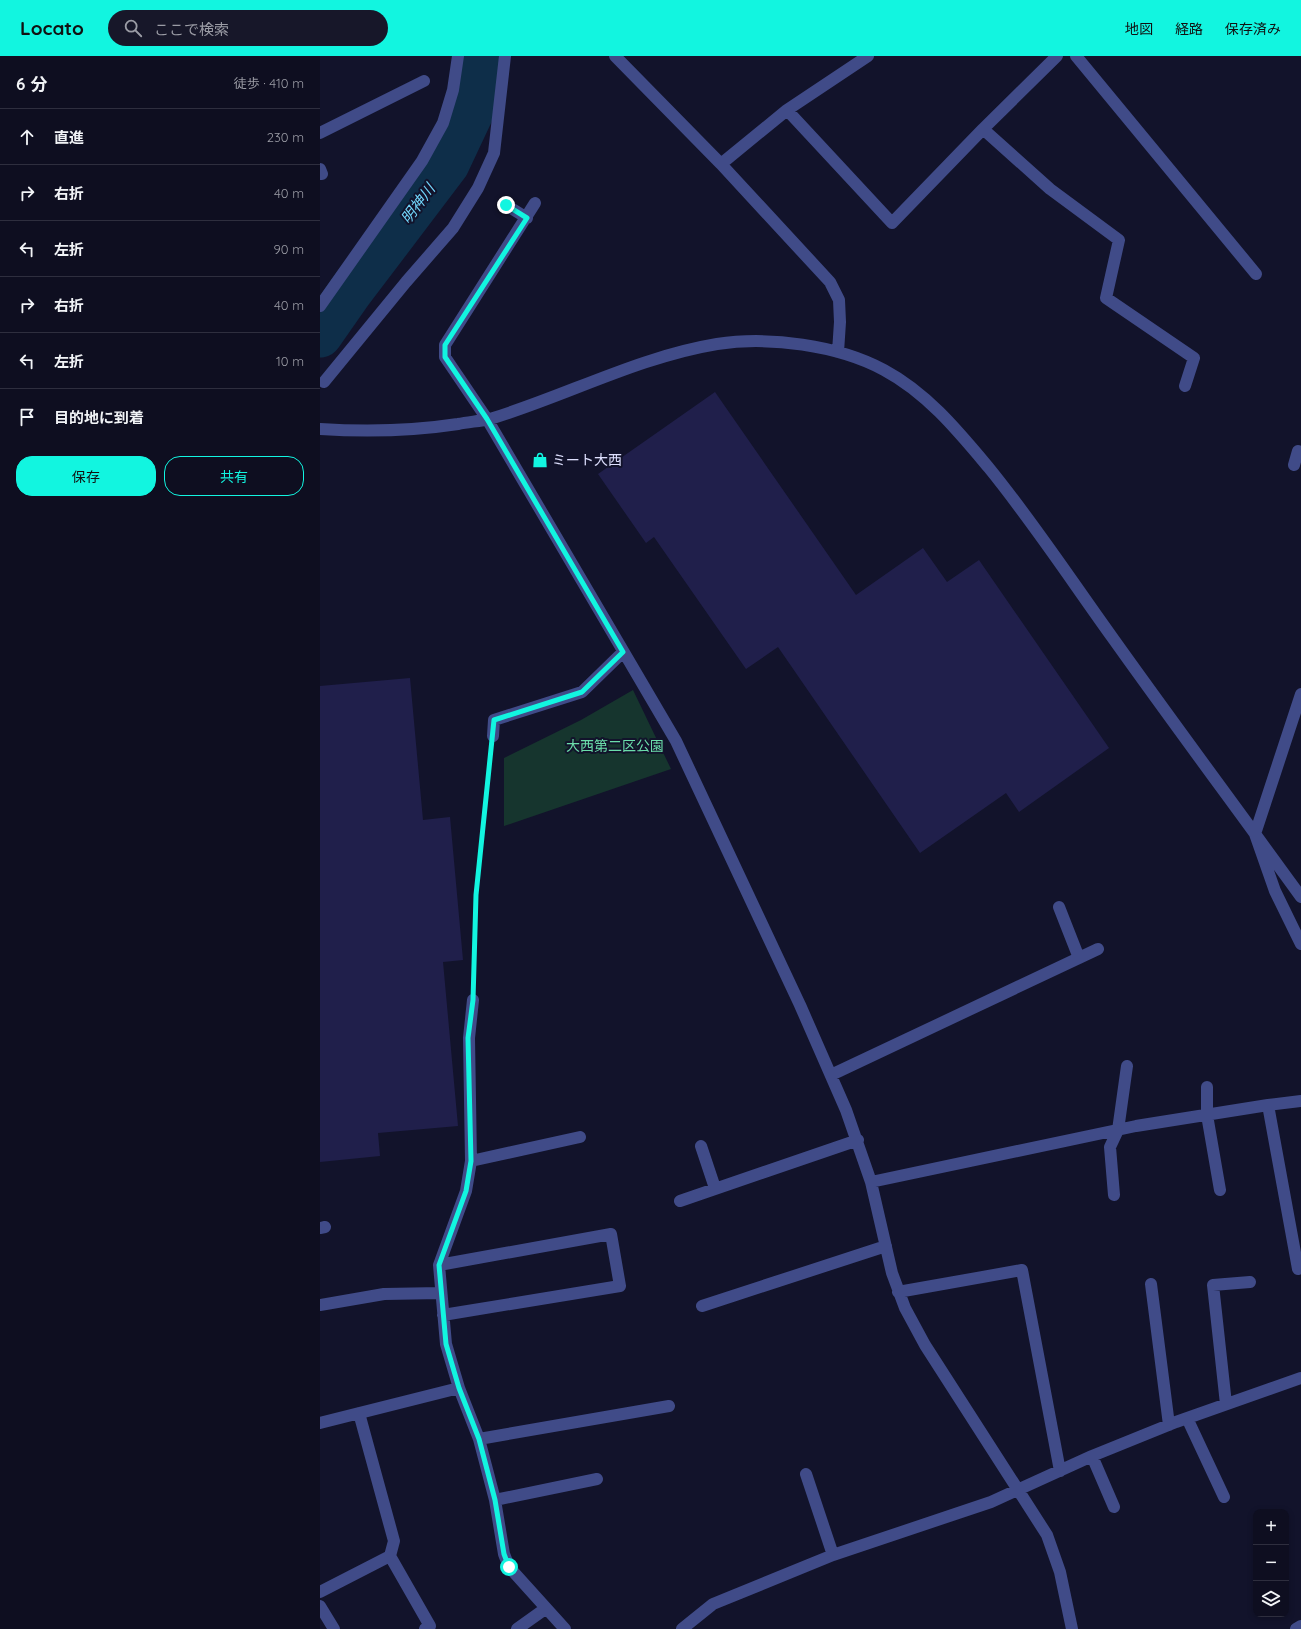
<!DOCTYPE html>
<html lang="ja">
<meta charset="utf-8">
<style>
body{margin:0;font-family:Quicksand,"Noto Sans JP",sans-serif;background:#171729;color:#f1f3f6}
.controls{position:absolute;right:12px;bottom:12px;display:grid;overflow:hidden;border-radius:8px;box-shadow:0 2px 6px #0003}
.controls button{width:36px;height:36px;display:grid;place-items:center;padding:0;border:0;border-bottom:1px solid #2e2e3e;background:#0e0e20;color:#f1f3f6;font:20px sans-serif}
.stop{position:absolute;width:12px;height:12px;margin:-9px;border:3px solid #12f5e0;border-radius:50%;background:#fff}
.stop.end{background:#12f5e0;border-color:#fff;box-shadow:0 1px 4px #0008}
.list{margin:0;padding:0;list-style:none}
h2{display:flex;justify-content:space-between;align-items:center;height:52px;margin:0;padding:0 16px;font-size:17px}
h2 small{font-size:13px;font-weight:400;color:#9b9ca5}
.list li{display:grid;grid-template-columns:26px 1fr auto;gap:12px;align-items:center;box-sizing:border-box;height:56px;padding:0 16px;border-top:1px solid #2e2e3e}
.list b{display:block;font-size:15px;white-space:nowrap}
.list em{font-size:13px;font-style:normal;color:#9b9ca5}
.actions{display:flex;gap:8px;padding:12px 16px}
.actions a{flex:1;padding:9px 0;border:1px solid #12f5e0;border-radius:16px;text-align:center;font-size:14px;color:#12f5e0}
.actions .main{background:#12f5e0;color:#111}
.icon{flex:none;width:22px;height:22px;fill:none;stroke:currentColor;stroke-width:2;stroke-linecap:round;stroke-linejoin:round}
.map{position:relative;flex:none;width:981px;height:1573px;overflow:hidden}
header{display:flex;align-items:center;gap:24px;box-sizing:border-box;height:56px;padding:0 20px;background:#12f5e0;color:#111}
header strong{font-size:19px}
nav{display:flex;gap:22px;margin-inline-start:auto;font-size:14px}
.search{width:280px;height:36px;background:#171729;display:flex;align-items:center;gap:10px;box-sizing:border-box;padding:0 14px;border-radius:22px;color:#9b9ca5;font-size:15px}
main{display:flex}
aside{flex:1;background:#0e0e20}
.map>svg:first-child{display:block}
</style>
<header>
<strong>Locato</strong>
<div class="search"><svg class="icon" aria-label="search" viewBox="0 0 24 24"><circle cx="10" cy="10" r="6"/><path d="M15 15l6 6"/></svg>ここで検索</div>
<nav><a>地図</a><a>経路</a><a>保存済み</a></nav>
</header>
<main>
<aside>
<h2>6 分<small>徒歩 · 410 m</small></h2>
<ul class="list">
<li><svg class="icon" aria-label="ahead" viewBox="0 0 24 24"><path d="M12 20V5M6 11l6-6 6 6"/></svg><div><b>直進</b></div><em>230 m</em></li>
<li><svg class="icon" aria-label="right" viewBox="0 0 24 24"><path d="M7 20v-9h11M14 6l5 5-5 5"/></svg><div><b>右折</b></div><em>40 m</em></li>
<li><svg class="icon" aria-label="left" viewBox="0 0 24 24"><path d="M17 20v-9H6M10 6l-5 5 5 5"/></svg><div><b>左折</b></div><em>90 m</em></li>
<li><svg class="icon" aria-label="right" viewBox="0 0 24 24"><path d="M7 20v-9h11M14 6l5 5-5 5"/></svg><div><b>右折</b></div><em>40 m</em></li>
<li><svg class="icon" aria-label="left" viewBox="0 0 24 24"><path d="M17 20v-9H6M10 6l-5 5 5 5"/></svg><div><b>左折</b></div><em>10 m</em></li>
<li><svg class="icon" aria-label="arrive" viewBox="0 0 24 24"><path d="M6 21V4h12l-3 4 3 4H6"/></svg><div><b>目的地に到着</b></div></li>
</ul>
<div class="actions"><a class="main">保存</a><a>共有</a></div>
</aside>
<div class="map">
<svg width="981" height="1573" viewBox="0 0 981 1573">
<rect width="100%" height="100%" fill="#12132b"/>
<path fill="#16352e" d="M313,634L351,713L184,770V702L261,664Z"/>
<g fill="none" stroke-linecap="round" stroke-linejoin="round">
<path stroke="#0e2e49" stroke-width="45" d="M0,279L30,236L127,108L151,57L163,0"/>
</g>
<path fill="#201f4b" d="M395,336L536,539L603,492L627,526L659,504L789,692L699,756L686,737L600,797L458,591L426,613L334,481L326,487L278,418Z
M90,622L103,764L130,761L143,904L123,906L138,1070L58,1077L60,1100L0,1106V630Z"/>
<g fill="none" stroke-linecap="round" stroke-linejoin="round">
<path stroke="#36b998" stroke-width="2.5" stroke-dasharray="2 3" stroke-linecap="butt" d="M154,927L156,839L171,698"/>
<path stroke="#404b88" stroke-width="12" d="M295,0L401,108L510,226L519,244L520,266L518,296
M756,0L936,218
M467,54L572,167L663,73L737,0
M663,73L730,133L799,184L786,242L874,302L865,330
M0,77L104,25
M401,108L467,54L548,0
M0,113L2,118H0
M215,147L125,289V301L167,363L356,685L480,949L526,1054L551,1126L572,1217L585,1252L605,1289L727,1479L740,1516L752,1573
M186,149L207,162
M0,250L102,105L123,67L133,34L138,0
M4,326L86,226L133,172L158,132L174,97L185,0
M0,373C47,376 92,375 138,368C149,366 160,365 170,363C246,340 318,301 397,288C448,280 518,289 564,314C607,337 638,375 669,412C713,466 751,524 792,581C854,668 918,754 981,841
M974,409L978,395L981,396
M981,638L935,778L955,835L981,888
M173,680L174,664L262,636L303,596
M739,851L759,902
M153,944L149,982L151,1105L146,1135L119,1209L126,1288L139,1332L159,1383L175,1444L184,1498L189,1511L245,1573
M511,1019L778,893
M887,1031V1059L900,1134
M948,1049L981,1045
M381,1090L395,1132
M151,1105L260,1081
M551,1126L816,1070L948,1049L978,1213L981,1212
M794,1139L790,1091L798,1074L807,1010
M360,1145L538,1084
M0,1172L5,1171
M119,1209L291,1178L300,1230L123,1259
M831,1228L849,1369
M578,1236L702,1214L740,1415
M0,1249L64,1238L121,1237
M382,1250L566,1190
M906,1348L893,1229L930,1226
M867,1362L904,1441
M0,1367L139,1332
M159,1383L349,1350
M772,1400L794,1451
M486,1418L513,1499
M175,1444L277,1423
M70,1500L110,1570L105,1573
M0,1536L70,1500L74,1485L39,1357
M0,1550L14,1573
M197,1573L225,1553
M362,1573L393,1548L513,1499L671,1446L772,1400L856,1366L981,1322
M976,1573L981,1570"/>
</g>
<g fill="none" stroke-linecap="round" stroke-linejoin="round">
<path stroke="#12f5e0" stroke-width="5" d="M186,149L207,162L125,289V301L167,363L303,596L262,636L174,664L156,839L153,944L148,982L151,1105L146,1135L119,1209L126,1288L139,1332L159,1383L175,1444L184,1498L189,1511"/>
</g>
<defs>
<symbol id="shop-bare" viewBox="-9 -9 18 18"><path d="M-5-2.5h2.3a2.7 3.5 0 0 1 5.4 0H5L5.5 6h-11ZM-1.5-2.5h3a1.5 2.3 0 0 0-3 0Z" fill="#12f5e0" stroke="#12132b" stroke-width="2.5" paint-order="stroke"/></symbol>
</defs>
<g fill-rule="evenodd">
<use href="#shop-bare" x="209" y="393" width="22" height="22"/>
</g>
<g text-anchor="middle" stroke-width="4" stroke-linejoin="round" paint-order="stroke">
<g font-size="14" fill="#dee0fe" stroke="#12132b" text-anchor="start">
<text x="232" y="409">ミート大西</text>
</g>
<g font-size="14" fill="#6bddaa" stroke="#12132b">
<text x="295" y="695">大西第二区公園</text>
</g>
<g font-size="15" font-style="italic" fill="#70d4f9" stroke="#12132b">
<text transform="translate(98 148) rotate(-53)" y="5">明神川</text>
</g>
</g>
</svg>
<div class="controls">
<button>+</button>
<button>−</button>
<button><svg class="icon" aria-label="layers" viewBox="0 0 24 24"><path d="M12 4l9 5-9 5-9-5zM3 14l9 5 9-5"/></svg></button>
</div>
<div class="stop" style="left:189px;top:1511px"></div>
<div class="stop end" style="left:186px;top:149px"></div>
</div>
</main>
